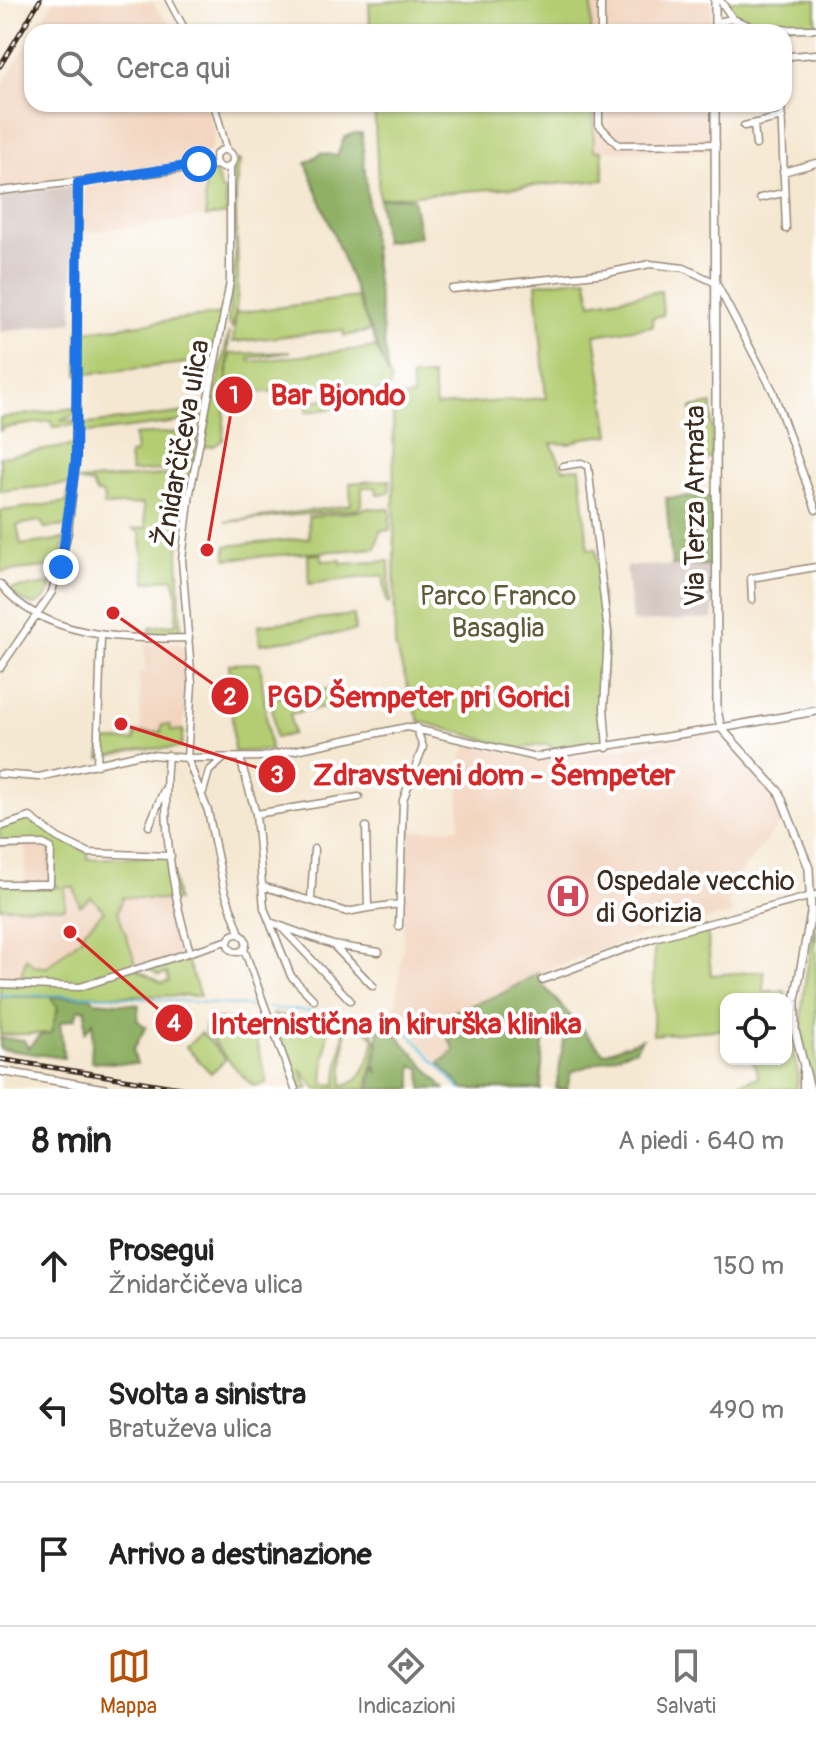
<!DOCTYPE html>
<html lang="it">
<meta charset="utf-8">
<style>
body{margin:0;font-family:Pangolin,sans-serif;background:#f2f2f2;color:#222}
.controls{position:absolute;right:24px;bottom:24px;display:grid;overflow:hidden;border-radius:16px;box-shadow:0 2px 6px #0004}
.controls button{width:72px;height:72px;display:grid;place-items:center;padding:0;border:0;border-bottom:2px solid #e0e0e0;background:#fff;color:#222;font:40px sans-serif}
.stop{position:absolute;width:24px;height:24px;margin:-18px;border:6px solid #1a73e8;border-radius:50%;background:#fff}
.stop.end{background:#1a73e8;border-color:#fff;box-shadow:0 2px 8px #0008}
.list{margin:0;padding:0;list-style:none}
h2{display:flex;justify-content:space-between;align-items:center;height:104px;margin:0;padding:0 32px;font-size:34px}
h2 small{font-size:26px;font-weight:400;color:#767676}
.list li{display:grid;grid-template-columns:52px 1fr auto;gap:24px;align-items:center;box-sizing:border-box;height:144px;padding:0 32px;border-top:2px solid #e0e0e0}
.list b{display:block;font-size:30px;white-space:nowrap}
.list p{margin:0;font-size:26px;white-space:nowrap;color:#767676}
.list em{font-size:26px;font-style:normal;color:#767676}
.icon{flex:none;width:44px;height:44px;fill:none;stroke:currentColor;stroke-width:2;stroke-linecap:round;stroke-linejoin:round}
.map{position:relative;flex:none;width:816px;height:1089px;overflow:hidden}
.search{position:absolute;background:#fff;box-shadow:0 2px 6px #0004;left:24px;right:24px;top:24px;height:88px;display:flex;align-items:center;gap:20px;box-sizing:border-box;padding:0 28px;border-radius:24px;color:#767676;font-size:30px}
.sheet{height:536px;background:#fff}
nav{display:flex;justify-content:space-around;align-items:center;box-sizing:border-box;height:112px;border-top:2px solid #e0e0e0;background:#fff;font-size:22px;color:#767676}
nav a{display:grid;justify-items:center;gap:4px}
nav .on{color:#b45309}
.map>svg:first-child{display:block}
</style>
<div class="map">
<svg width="816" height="1089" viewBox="0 0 816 1089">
<rect width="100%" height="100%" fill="#fff"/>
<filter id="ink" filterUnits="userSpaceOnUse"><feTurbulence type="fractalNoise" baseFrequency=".0125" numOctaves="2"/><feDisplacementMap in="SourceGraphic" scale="16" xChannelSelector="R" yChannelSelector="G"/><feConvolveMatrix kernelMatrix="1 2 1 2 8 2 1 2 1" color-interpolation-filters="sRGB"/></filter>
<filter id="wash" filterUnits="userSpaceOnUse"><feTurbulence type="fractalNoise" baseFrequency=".006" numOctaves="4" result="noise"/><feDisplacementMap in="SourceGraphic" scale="32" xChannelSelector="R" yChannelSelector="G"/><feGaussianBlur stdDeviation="1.8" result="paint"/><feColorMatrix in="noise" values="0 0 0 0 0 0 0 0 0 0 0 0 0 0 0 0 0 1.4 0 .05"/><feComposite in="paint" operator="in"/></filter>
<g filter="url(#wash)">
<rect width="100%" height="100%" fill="#f5e8d2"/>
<path fill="#f2d4be" d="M54,0L152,2L176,32H35Z
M592,0H712V32H591Z
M32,36V104H206L215,135L210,151L184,164L86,181L0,190V89Z
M593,104H712V151H594Z
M199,171L200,184H205L206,217L82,233L86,187Z
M145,643L180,644L185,649L188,692L183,730L171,731L170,726L162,725V732H141L139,673L145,672Z
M720,732L773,794L786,816L740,873L728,904L732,914L649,932L538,973L501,994L437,1018L455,1051L439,1063L395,1014L403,942L408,831L459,828V770L467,743L534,759L578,756Z
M26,844H43L88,887L114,904L122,897L170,902L181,955L137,969L0,990V845L1,883H25Z"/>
<path fill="#cfc0ba" d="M74,186L73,322L0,332V196Z
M713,565V619L632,622L626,566Z"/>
<path fill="#b4cd73" stroke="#787c48" stroke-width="2" fill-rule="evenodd" d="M407,0H592L591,32H370L369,3Z
M724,0H816V24C784,25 742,34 724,0Z
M374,104H593L594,150L602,151L604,180L379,198Z
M237,159L240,161C228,215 247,275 232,328L228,322L236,249L233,171Z
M199,171H212L217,176L221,190H225L227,214L206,217L205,184H200Z
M587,278L591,303L661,291L663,315L652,318L653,326L595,335L610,435L583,438L570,444L551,443L563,469L580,468L588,549H596L607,654L600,705L603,743L554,749L547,744L518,749L419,721L395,646L393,399L413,397L411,377L432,376L436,406L546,398L536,284Z
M357,297L370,331L344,336L343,330L233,342L236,313Z
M222,314L214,360L78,375V332Z
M229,332L223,440L214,446L203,447Z
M376,347L391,380L390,388L361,396L358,405L306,412L308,401L346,397V388L340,384L287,391L226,394L230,354L291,352L249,358L250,362Z
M712,404V458L701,459L691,408Z
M75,408V415L60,420L75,421V425L53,427L51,421L2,428L0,432V418Z
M204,410L202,419L80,434V425Z
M199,431L186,498L164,501L165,506L177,505L182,514L178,552L181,634L150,633V627L176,624L177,594L173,578L146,582L140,533L133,529L146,528L143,504L104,506L103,494L96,493L92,484L77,481L176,474L175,469L131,472L129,454L136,453L134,435Z
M76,445L67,526L45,528L40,521L17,525L21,545L65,539C60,556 54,603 33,605L19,599L9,589L50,584L56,566L0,572V511L67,502L69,484L0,491V457Z
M390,480L389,493L377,494L376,487H362V505L358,509L225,522L351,505L350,483Z
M365,508L390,509V530L380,531L376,548L226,559V546L309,538L308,517L360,511Z
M322,554V561L341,560V564L389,561L390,604L387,603L383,575L309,584L308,555Z
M354,615L355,631L260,644L258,625Z
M260,663L270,750L234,752L229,664Z
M335,688L338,704L290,714L293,734L275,738L272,701L268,699Z
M162,725H170L171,731L183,730L181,748L141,749L100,758L103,740L134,741L135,733L161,732Z
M30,817L55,836L88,852V859L170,856L177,901L123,897L118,912L138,970L162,983L169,981L167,973L159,975L148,968L180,958L188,963L200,996L0,995V984H19L26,958L34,966L47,967L82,937L81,934L104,911L91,897L80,906L74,887H65V908L0,907V884C22,884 40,890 61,887L50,884L51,848L43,844L0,845V827Z
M816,923V1083C790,1032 806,976 816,923Z
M707,929L711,975L764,971V991H785V999H726V1029L653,1035L654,942Z
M0,997H50L58,1008L51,1033L0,1035Z
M273,1014L363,1024L372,1029L377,1046L366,1089H316L300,1068L309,1089H299ZM328,1023L345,1026L336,1085L323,1083ZM346,1026L364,1027L374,1038C372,1055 362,1086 342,1085Z
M216,1019L245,1022L253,1027L267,1083L254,1086C241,1078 218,1046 205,1032V1024Z
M201,1033L226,1059L211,1073L186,1047Z
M790,1040L798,1072L797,1089H721L759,1077L752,1059H786V1041Z"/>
<path fill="#8fb065" stroke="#656d42" stroke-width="2" d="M354,133H362C367,214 379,294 388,375L306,163L321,153L337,156L344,138Z
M379,198H413L420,237L384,242Z
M713,496V565H672L666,498Z
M538,973L542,984L573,1019L544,1021L541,1089H463L439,1063L455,1050L436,1018L501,994Z
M50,997H90L95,1001L139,1005L137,1020L146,1027L133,1050L137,1064L91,1062L93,1022L85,1032L86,1009L78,1010L75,1019L60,1022L64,1058L0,1049V1038L24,1040L28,1048L40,1035L51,1033L58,1008Z
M580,1027L604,1053L642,1039L636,1049L571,1072L567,1089H556L564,1041Z
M379,1029L398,1036L445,1089H422L421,1068L412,1066V1089H369L374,1066L378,1073L375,1062Z"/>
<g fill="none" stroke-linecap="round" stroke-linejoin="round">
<path stroke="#63bfe1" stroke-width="2" d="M0,995L110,996L262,1007
M269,1008L395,1018L460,1089"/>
</g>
</g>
<g filter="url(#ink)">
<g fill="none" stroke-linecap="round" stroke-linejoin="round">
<defs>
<path id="minor" d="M169,0L186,32
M720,0L733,19
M716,22L732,30L816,29
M716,22L733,19L750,26
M601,32V0
M784,62L790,56L816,54
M214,104L227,151
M599,104V125L618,145L716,144
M781,104L786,229
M754,124L756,145
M744,126L782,117
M215 159a9 9 0 1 1 18 0a9 9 0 1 1-18 0Z
M230,166V282L190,493L182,560L192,684L187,758L208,811L224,889L240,934
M783,172L816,163
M0,191L216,165
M760,198L783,193
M452,289L607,273L650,264L684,268L716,283L773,391L816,510
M563,466L581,463L588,466L608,633L604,708L607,748
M0,584C43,638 125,640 189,638
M752,600L751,578L816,567
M0,668L52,592L68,533L76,459L78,183
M168,755C162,820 171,889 190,952
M240,758L256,814L264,908L291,976L314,1000
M97,765L101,637
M0,774L39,777L140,754L187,758L262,757L407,727L536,757L721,728
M203,792L209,771L223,759
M256,814L359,797
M149,826L164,790
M0,827L30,817L58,838L89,853L171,856
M0,845L43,844L51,848L50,884H0
M262,886L347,912L368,908L366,827
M311,899L314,849
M368,908L400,904
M270,922L333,945L379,952
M399,926L403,800L423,747L416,727
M281,927L350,1000
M228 943a9 9 0 1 1 18 0a9 9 0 1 1-18 0Z
M333,945L373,986
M244,949L295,1089
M542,980L654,938L816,895
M0,984L80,987L229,940
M803,1069V1089"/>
<path id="major" d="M715,0V32
M715,104L717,710L721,728L779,792L809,868L811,913L795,1000V1031L810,1089
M721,728L816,711
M0,1071L105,1089"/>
</defs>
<use href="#minor" stroke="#988978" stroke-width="9"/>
<use href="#major" stroke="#988978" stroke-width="10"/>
<use href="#minor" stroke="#fff" stroke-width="6"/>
<use href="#major" stroke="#fff" stroke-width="7"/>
<defs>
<path id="rail" d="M0,66L40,0
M0,1059L187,1089"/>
</defs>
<use href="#rail" stroke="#3b2a1e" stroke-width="5"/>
<use href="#rail" stroke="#fff" stroke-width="2" stroke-dasharray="6" stroke-linecap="butt"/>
</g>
</g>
<g fill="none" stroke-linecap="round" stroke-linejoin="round" filter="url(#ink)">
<path stroke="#1a73e8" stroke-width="10" d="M61,567L76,459L78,183L199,164"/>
</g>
<defs>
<symbol id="hospital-ring" viewBox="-11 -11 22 22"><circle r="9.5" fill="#fff" stroke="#d1495b" stroke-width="1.5"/><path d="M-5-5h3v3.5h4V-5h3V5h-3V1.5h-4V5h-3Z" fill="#d1495b"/></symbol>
</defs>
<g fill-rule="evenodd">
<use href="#hospital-ring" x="546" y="874" width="44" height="44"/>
</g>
<g text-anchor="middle" stroke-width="8" stroke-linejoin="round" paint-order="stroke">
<g font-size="28" fill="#3b2a1e" stroke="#fff">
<text transform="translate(181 443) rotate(-80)" y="10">Žnidarčičeva ulica</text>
<text transform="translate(694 506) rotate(-90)" y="10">Via Terza Armata</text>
</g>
<g font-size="28" fill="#5f5b38" stroke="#fff">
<text x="498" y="605">Parco Franco<tspan x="498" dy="32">Basaglia</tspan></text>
</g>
<g font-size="28" fill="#3b2a1e" stroke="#fff" text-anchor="start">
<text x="596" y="890">Ospedale vecchio<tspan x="596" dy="32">di Gorizia</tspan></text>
</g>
</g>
<path fill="none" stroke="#d62828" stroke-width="3" d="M207 550L234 395M113 613L230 696M121 724L277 774M70 932L174 1023"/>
<g fill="#d62828" stroke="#fff" stroke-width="3">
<circle cx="207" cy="550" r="8"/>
<circle cx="113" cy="613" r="8"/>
<circle cx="121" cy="724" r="8"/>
<circle cx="70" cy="932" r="8"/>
<circle cx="234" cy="395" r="20"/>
<circle cx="230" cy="696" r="20"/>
<circle cx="277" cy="774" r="20"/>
<circle cx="174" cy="1023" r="20"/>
</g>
<g font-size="24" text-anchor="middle" font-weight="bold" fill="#fff">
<text x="234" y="403">1</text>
<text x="230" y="705">2</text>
<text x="277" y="783">3</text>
<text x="174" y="1031">4</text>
</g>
<g font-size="30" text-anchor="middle" font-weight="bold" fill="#d62828" stroke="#fff" stroke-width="8" stroke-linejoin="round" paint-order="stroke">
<text x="338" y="405">Bar Bjondo</text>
<text x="418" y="707">PGD Šempeter pri Gorici</text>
<text x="494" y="785">Zdravstveni dom - Šempeter</text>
<text x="396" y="1034">Internistična in kirurška klinika</text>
</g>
</svg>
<div class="controls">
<button><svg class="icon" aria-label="locate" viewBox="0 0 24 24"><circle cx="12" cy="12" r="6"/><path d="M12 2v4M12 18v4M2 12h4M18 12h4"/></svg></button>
</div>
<div class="stop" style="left:199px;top:164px"></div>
<div class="stop end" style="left:61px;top:567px"></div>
<div class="search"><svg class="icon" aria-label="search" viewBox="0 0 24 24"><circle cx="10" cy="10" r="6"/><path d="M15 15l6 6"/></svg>Cerca qui</div>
</div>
<section class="sheet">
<h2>8 min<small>A piedi · 640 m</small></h2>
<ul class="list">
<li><svg class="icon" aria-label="ahead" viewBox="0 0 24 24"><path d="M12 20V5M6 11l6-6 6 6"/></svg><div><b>Prosegui</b><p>Žnidarčičeva ulica</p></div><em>150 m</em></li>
<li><svg class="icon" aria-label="left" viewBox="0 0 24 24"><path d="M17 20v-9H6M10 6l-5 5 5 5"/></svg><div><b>Svolta a sinistra</b><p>Bratuževa ulica</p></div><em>490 m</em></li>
<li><svg class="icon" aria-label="arrive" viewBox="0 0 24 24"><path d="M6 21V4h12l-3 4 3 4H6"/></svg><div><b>Arrivo a destinazione</b></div></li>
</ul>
</section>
<nav>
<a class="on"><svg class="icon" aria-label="map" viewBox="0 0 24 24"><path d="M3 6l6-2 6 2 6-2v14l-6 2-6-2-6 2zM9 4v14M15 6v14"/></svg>Mappa</a>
<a><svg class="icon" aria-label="directions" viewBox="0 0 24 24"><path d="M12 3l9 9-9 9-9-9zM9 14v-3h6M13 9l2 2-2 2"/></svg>Indicazioni</a>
<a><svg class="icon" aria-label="saved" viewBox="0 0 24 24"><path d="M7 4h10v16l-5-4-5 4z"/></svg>Salvati</a>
</nav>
